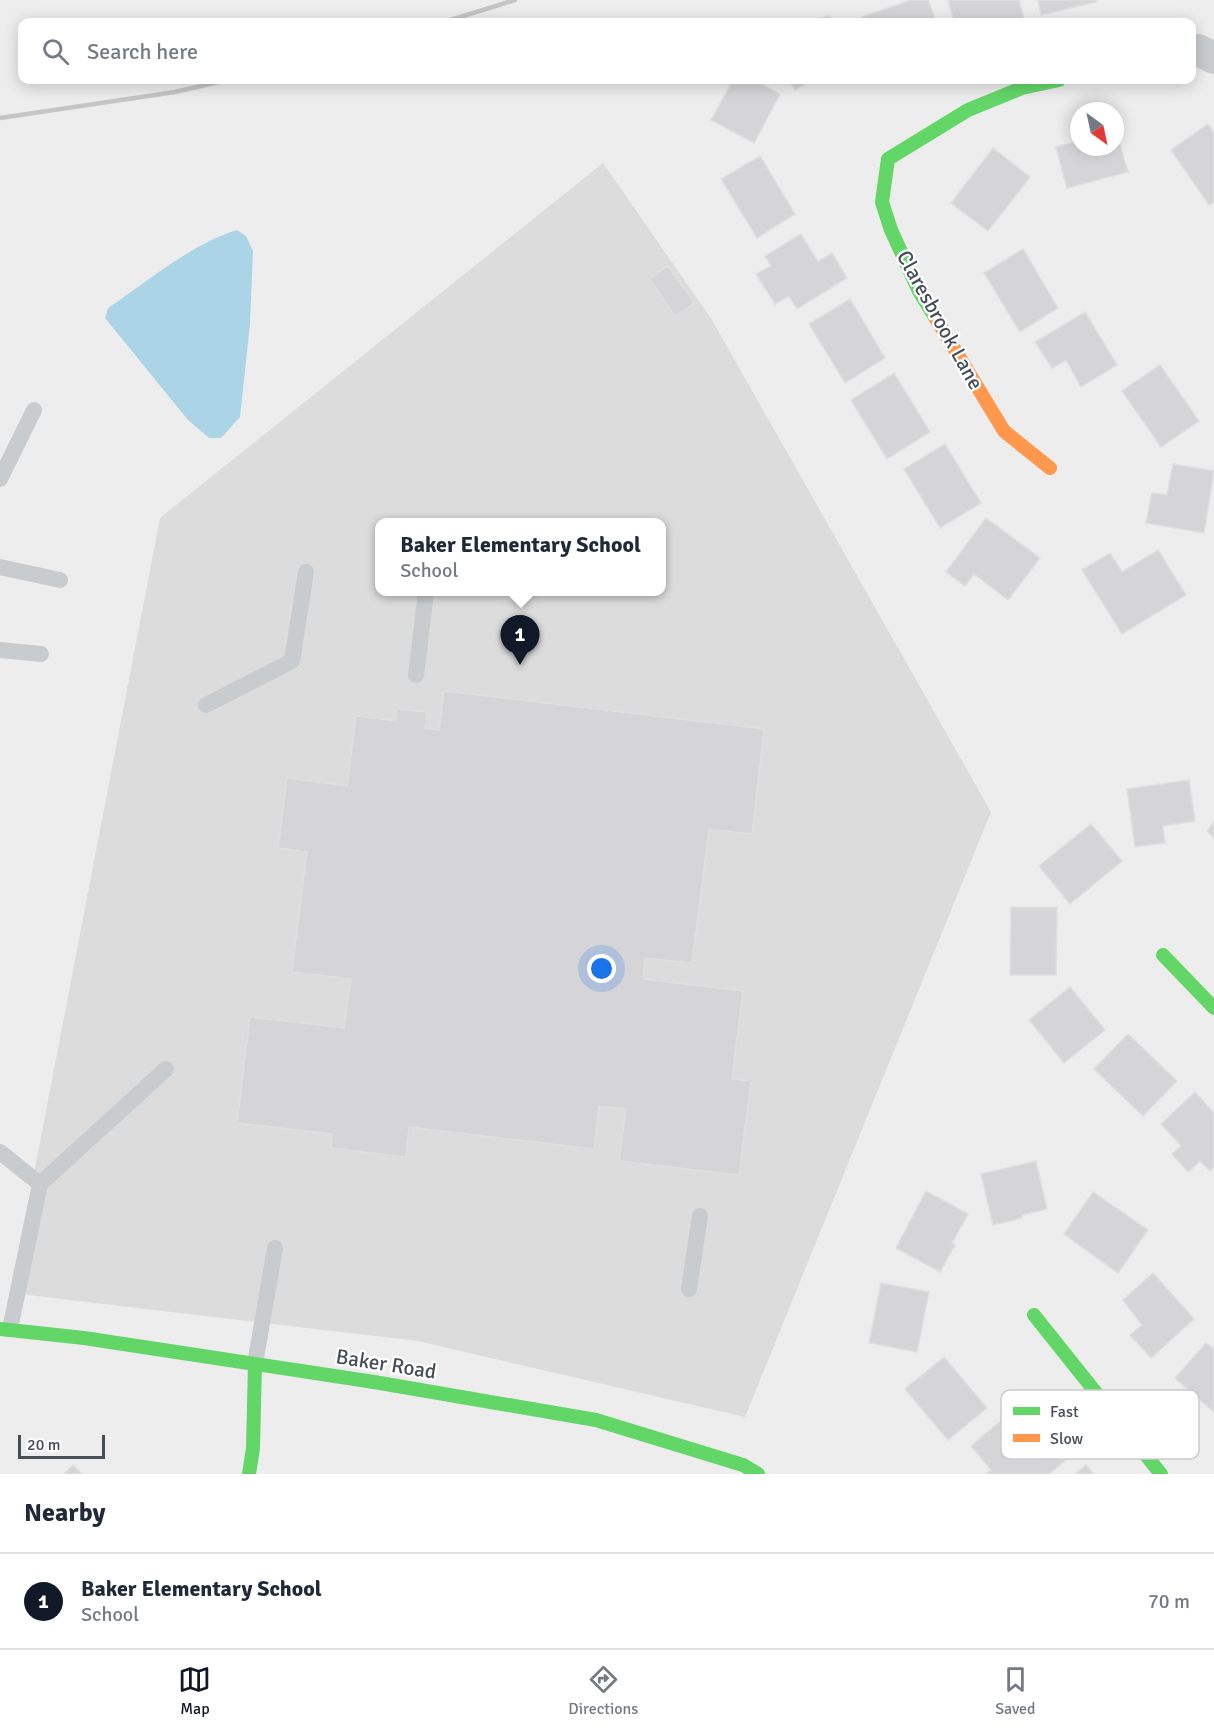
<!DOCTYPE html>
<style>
body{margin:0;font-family:Signika,sans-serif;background:#f6f6f7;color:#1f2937}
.compass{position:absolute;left:1070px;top:102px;width:54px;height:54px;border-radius:50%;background:#fff;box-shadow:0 3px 15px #0003;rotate:147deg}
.scale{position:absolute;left:18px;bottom:15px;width:87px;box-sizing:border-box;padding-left:6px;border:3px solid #464e58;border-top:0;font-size:16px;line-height:21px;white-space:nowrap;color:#464e58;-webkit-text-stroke:4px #fff;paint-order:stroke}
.you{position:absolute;left:602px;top:969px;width:21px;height:21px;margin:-15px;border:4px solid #fff;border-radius:50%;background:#1a73e8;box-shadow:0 0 0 9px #1a73e833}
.badge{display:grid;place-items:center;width:39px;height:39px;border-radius:50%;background:#111827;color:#fff;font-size:20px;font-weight:700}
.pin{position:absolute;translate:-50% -50px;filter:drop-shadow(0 2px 3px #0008)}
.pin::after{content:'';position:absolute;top:32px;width:21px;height:18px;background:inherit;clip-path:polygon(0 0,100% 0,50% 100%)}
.popup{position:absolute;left:375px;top:518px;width:291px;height:78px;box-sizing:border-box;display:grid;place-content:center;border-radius:12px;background:#fff;filter:drop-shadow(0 2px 4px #0005);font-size:20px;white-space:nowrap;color:#747a83}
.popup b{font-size:22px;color:#1f2937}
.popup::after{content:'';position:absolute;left:50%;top:100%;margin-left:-12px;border:12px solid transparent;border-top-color:#fff}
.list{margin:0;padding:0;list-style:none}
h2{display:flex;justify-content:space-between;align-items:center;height:78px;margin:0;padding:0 24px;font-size:26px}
h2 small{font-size:20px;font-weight:400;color:#747a83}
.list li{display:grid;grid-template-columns:39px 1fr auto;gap:18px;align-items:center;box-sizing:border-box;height:96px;padding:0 24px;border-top:2px solid #e0e1e3}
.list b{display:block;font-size:22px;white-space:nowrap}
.list p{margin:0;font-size:20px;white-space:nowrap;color:#747a83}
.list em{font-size:20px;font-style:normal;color:#747a83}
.icon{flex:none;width:33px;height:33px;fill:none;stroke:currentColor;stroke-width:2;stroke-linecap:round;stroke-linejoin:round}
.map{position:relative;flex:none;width:1214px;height:1474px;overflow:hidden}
.search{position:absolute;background:#fff;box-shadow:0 3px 15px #0003;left:18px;right:18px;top:18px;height:66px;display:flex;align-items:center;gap:15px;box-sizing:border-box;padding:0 21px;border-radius:12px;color:#747a83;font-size:22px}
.sheet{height:174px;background:#fff}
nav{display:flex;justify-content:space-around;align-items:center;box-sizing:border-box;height:84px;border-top:2px solid #e0e1e3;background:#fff;font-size:16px;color:#747a83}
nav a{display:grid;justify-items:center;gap:3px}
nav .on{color:#111827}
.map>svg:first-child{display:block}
</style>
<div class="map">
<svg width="1214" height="1474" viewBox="0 0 1214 1474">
<rect width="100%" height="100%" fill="#eeeded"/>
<path fill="#dcdcdd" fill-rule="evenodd" d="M603,163L712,320L991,812L745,1417L418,1341L11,1293L160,518ZM379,522H661V592H379Z"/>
<path fill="#abd5e7" d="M237,230L246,236L253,251L250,324L240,417L221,438H209L188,420L105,318L108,308C147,282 191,244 237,230Z"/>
<path fill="#d5d5d7" stroke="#dfdfe0" stroke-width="1.5" d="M911,0H928L936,22H864L862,17Z
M948,0H1019L1024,19L1009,22H954Z
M1038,0H1096V2L1041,15Z
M828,15L833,22H816Z
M733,80H753L780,94L754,143L711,120Z
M789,80H812L795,90Z
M1208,124L1214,133V202L1209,205L1171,150Z
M1115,127L1128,172L1067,188L1056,147L1079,141V147H1115Z
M993,148L1030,177L988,231L951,203Z
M760,156L795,214L757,238L721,179Z
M801,234L818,262L832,253L847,278L797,309L789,296L775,304L756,274L771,266L765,256Z
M1023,249L1058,308L1020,332L984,273Z
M668,266L694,303L675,316L650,279Z
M850,299L885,358L845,383L809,324Z
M1085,312L1117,365L1081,387L1066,360L1052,368L1035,342Z
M1160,365L1199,421L1161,447L1122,391Z
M894,373L930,432L887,459L851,400Z
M945,444L981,503L940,528L904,469Z
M1173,464L1214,471L1204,533L1146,523L1152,493L1167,495Z
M986,518L1040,558L1008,600L974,574L965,586L946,572Z
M1158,550L1186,595L1122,634L1082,570L1110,553L1122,572Z
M444,691L764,729L752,834L709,829L692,963L645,958L643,979L743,991L732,1079L751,1081L739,1175L619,1161L626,1109L599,1106L594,1149L409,1127L406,1157L331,1148L332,1134L237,1123L250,1017L344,1028L351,979L292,972L307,852L278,848L287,778L347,786L356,716L396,721L397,709L427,712L425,728L439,730Z
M1189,780L1195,821L1163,826L1165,843L1135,847L1127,789Z
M1214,822V838L1207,831Z
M1091,824L1122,861L1070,904L1039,866Z
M1011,907H1057L1056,975H1010Z
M1070,987L1105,1030L1064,1063L1029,1020Z
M1128,1034L1177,1081L1143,1116L1094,1069Z
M1195,1092L1214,1113V1167L1210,1171L1200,1161L1188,1172L1172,1154L1181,1146L1161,1124Z
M1036,1161L1047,1209L1022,1215V1218L993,1225L981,1174Z
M926,1191L968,1214L952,1243L955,1245L940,1272L896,1248Z
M1093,1192L1148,1230L1118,1273L1064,1234Z
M1153,1273L1194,1319L1151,1358L1130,1335L1142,1325L1123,1300Z
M881,1283L929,1292L917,1352L869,1343Z
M1206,1343L1214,1349V1412L1175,1378Z
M944,1357L987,1408L948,1440L905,1389Z
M1016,1408L1026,1419L1029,1418L1037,1428L1035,1430L1043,1438L1056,1427L1077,1451L1049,1474H985L991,1470L971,1446Z
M73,1465L82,1474H64Z
M1086,1465L1094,1474H1075Z"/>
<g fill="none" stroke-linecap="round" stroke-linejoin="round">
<path stroke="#c9ccce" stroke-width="16" d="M0,479L34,410
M0,567L60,580
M0,650L41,654
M416,675L426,592
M206,705L292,661L306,572
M0,1152L40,1184
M689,1289L700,1216
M10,1329L40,1184L166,1069
M255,1364L275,1248"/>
<path stroke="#c9ccce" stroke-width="32" d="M1192,51L1198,50L1214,58"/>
<path stroke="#63d668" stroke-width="14" d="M935,317L919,291L891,230L882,202L888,159L968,110L1022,88L1059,80
M1163,955L1214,1008
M1034,1315L1161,1474
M0,1329L84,1338L374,1382L596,1420L743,1465L758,1474
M249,1474L253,1448L255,1364"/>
<path stroke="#ff974d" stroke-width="14" d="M935,317L1004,431L1050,468"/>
<path stroke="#c4c5c7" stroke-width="4.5" d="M444,22L515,0
M0,118L175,92L227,80"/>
</g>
<g text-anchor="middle" stroke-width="4.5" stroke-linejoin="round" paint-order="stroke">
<g font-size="21" fill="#464e58" stroke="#fff">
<text transform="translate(940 320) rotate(61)" y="7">Claresbrook Lane</text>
<text transform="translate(386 1364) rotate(9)" y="7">Baker Road</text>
</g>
</g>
<rect x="1001" y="1390" width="198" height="69" rx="9" fill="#fff" stroke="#c8cacd" stroke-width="1.5"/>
<rect x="1013" y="1407" width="27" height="8" fill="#63d668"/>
<rect x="1013" y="1434" width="27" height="8" fill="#ff974d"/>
<g font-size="16" fill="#464e58">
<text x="1050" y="1417">Fast</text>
<text x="1050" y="1444">Slow</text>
</g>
</svg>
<svg class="compass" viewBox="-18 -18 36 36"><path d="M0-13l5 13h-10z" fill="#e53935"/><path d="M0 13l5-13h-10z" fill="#747a83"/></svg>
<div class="scale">20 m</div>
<div class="you"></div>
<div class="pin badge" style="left:520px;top:665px">1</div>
<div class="popup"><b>Baker Elementary School</b>School</div>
<div class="search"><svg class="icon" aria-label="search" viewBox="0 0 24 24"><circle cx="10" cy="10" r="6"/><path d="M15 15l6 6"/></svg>Search here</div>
</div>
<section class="sheet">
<h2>Nearby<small></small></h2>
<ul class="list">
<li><span class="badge">1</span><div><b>Baker Elementary School</b><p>School</p></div><em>70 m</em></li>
</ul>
</section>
<nav>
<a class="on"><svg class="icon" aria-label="map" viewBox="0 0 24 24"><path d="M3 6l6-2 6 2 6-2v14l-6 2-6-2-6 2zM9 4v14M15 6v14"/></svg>Map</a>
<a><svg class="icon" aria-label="directions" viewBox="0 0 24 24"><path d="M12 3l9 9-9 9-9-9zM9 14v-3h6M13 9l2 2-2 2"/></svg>Directions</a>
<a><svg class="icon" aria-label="saved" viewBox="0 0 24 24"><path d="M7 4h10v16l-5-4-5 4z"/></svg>Saved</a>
</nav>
